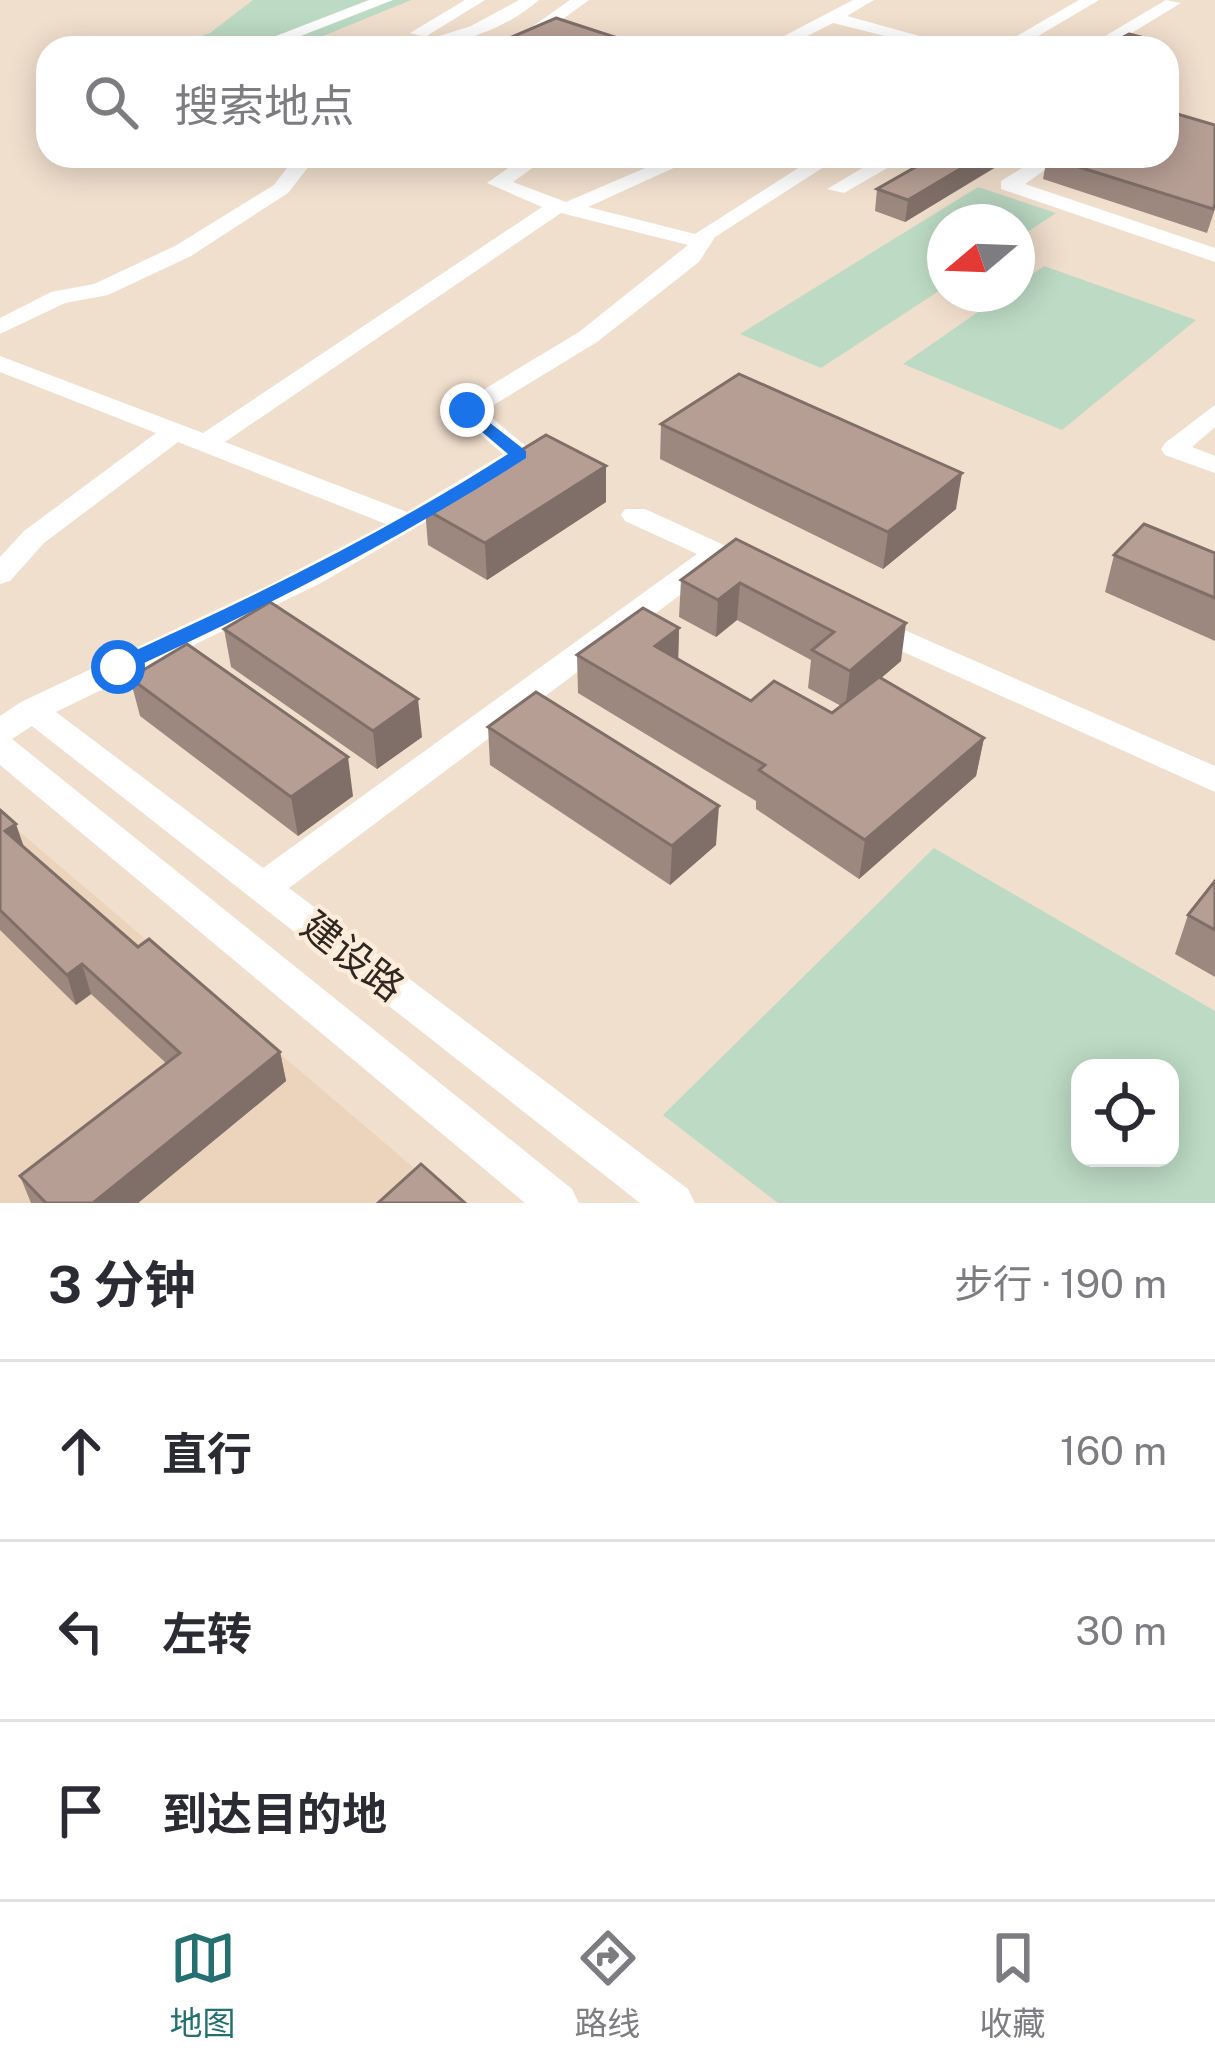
<!DOCTYPE html>
<html lang="zh">
<meta charset="utf-8">
<style>
body{margin:0;font-family:"Public Sans","Noto Sans SC",sans-serif;background:#f7f7f7;color:#2b2b33}
.controls{position:absolute;right:36px;bottom:36px;display:grid;overflow:hidden;border-radius:24px;box-shadow:0 6px 30px #0003}
.controls button{width:108px;height:108px;display:grid;place-items:center;padding:0;border:0;border-bottom:3px solid #e1e1e2;background:#fff;color:#2b2b33;font:60px sans-serif}
.compass{position:absolute;left:927px;top:204px;width:108px;height:108px;border-radius:50%;background:#fff;box-shadow:0 6px 30px #0003;rotate:251deg}
.stop{position:absolute;width:36px;height:36px;margin:-27px;border:9px solid #1a73e8;border-radius:50%;background:#fff}
.stop.end{background:#1a73e8;border-color:#fff;box-shadow:0 3px 12px #0008}
.list{margin:0;padding:0;list-style:none}
h2{display:flex;justify-content:space-between;align-items:center;height:156px;margin:0;padding:0 48px;font-size:51px}
h2 small{font-size:39px;font-weight:400;color:#7c7c81}
.list li{display:grid;grid-template-columns:78px 1fr auto;gap:36px;align-items:center;box-sizing:border-box;height:180px;padding:0 48px;border-top:3px solid #e1e1e2}
.list b{display:block;font-size:45px;white-space:nowrap}
.list em{font-size:39px;font-style:normal;color:#7c7c81}
.icon{flex:none;width:66px;height:66px;fill:none;stroke:currentColor;stroke-width:2;stroke-linecap:round;stroke-linejoin:round}
.map{position:relative;flex:none;width:1215px;height:1203px;overflow:hidden}
.search{position:absolute;background:#fff;box-shadow:0 6px 30px #0003;left:36px;right:36px;top:36px;height:132px;display:flex;align-items:center;gap:30px;box-sizing:border-box;padding:0 42px;border-radius:36px;color:#7c7c81;font-size:45px}
.sheet{height:696px;background:#fff}
nav{display:flex;justify-content:space-around;align-items:center;box-sizing:border-box;height:168px;border-top:3px solid #e1e1e2;background:#fff;font-size:33px;color:#7c7c81}
nav a{display:grid;justify-items:center;gap:6px}
nav .on{color:#247071}
.map>svg:first-child{display:block}
</style>
<div class="map">
<svg width="1215" height="1203" viewBox="0 0 1215 1203">
<rect width="100%" height="100%" fill="#f1dfcd"/>
<path fill="#ebd3bc" d="M0,815L455,1203H0Z"/>
<path fill="#bcdac4" fill-rule="evenodd" d="M253,0H411L294,48H168L210,33Z
M978,187L1056,213L1017,239V222H945V287L821,368L740,334Z
M1044,266L1196,320L1062,430L903,364L1004,294H1017V285Z
M934,848L1215,1011V1203H778L663,1115ZM1080,1068H1170V1158H1080Z"/>
<g fill="none" stroke-linecap="round" stroke-linejoin="round">
<path fill="#fff" fill-rule="evenodd" d="M369,0H393L270,48H245Z
M465,0H485L425,37L410,33Z
M519,0H539C502,32 450,48 402,48L471,26Z
M570,0H589L523,48H502Z
M853,0H874L847,16L963,48H933L833,23L784,48H761Z
M1079,0H1099L1018,48H996Z
M1166,0L1181,3L1107,48H1085Z
M296,156H317L288,193L191,256L108,295L65,303L0,334V318L51,292L94,284L175,246L274,185Z
M525,156H549L513,182L566,202L673,156H700L588,207L695,234L817,156H841L715,237L699,262L597,342L484,411L529,449L533,455L529,461L321,583L56,712L263,868L697,554L625,521L621,515L625,509H645L761,562L766,568L761,574L751,577L720,565L289,888L688,1189L695,1203H640L32,726L12,739L572,1189L579,1203H525L0,765V716L21,702L269,585L386,524L178,442L44,543L10,581L0,584V557L24,531L156,433L0,372V356L203,433L542,207L487,183ZM561,213L688,245L579,332L458,405L454,410L458,415L503,454L407,512L225,442Z
M883,156H908L844,193L827,189Z
M1041,156H1065L1025,184L1215,248V262L1001,189V181Z
M1215,405V427L1192,447L1215,456V473L1165,455L1161,449L1165,443Z
M870,615L1215,766V792L859,632L855,625L859,618Z"/>
</g>
<path fill="#9d887f" d="M1013,157L905,222L875,211L877,189Z
M1047,157L1215,209L1207,233L1043,179Z
M661,424L956,509L883,569L660,459Z
M606,466V502L487,580L428,545L425,509Z
M736,539L901,661L881,678L984,738L976,776L859,879L756,809V801L578,693L577,655L679,628L678,660L751,701L832,713L841,706L808,688L811,660L737,620L716,637L679,617L681,580Z
M1215,553V641L1105,592L1114,555Z
M224,629L422,737L377,769L231,667Z
M130,678L353,796L298,836L140,716Z
M488,727L716,845L670,885L490,765Z
M0,810L24,847L138,947L280,1052L286,1081L138,1203H31L20,1176L166,1063L91,994L76,1005L0,930Z
M1215,881V977L1175,954L1188,915Z"/>
<path fill="#7f6f68" d="M982,156H1013L905,222L908,200Z
M606,466V502L487,580L485,543Z
M962,473L956,509L883,569L888,532Z
M740,583L737,620L716,637L718,600Z
M906,623L901,661L845,709L850,671Z
M679,628L678,666L655,646Z
M418,699L422,737L377,769L373,731Z
M984,738L976,776L859,879L865,840Z
M348,757L353,796L298,836L291,797Z
M719,806L716,845L670,885L672,846Z
M16,824L26,853L5,831Z
M82,964L91,994L76,1005L67,975Z
M280,1052L286,1081L138,1203H93Z"/>
<path fill="#b69e94" stroke="#7f6f68" stroke-width="3" d="M556,18L630,42L617,48H486Z
M1129,34L1153,40L1140,48H1102Z
M1167,111L1215,125V204L1213,209L1047,157L1167,156Z
M935,156H982L908,200L877,189Z
M739,374L962,473L888,532L661,424Z
M546,435L606,466L485,543L425,509Z
M1144,524L1215,553V598L1114,555Z
M736,539L906,623L850,671L812,650L834,632L740,583L718,600L681,580Z
M270,602L418,699L373,731L224,629Z
M643,608L679,628L655,646L751,701L774,681L832,713L879,677L984,738L865,840L759,770L765,765L577,655Z
M187,644L348,757L291,797L130,678Z
M536,692L719,806L672,846L488,727Z
M0,810L16,824L5,831L138,947L149,939L280,1052L93,1203H46L20,1176L180,1053L82,964L67,975L0,910Z
M1215,881V930L1188,915Z
M421,1164L465,1203H378Z"/>
<path fill="#1a73e8" d="M467,405L526,451V458C397,541 263,608 125,672H110V662C248,600 381,535 508,454L461,414Z"/>
<g text-anchor="middle" stroke-width="9" stroke-linejoin="round" paint-order="stroke">
<g font-size="39" fill="#2f2822" stroke="#feecda">
<text transform="translate(353 956) rotate(38)" y="14">建设路</text>
</g>
</g>
</svg>
<div class="controls">
<button><svg class="icon" aria-label="locate" viewBox="0 0 24 24"><circle cx="12" cy="12" r="6"/><path d="M12 2v4M12 18v4M2 12h4M18 12h4"/></svg></button>
</div>
<svg class="compass" viewBox="-18 -18 36 36"><path d="M0-13l5 13h-10z" fill="#e53935"/><path d="M0 13l5-13h-10z" fill="#7c7c81"/></svg>
<div class="stop" style="left:118px;top:667px"></div>
<div class="stop end" style="left:467px;top:410px"></div>
<div class="search"><svg class="icon" aria-label="search" viewBox="0 0 24 24"><circle cx="10" cy="10" r="6"/><path d="M15 15l6 6"/></svg>搜索地点</div>
</div>
<section class="sheet">
<h2>3 分钟<small>步行 · 190 m</small></h2>
<ul class="list">
<li><svg class="icon" aria-label="ahead" viewBox="0 0 24 24"><path d="M12 20V5M6 11l6-6 6 6"/></svg><div><b>直行</b></div><em>160 m</em></li>
<li><svg class="icon" aria-label="left" viewBox="0 0 24 24"><path d="M17 20v-9H6M10 6l-5 5 5 5"/></svg><div><b>左转</b></div><em>30 m</em></li>
<li><svg class="icon" aria-label="arrive" viewBox="0 0 24 24"><path d="M6 21V4h12l-3 4 3 4H6"/></svg><div><b>到达目的地</b></div></li>
</ul>
</section>
<nav>
<a class="on"><svg class="icon" aria-label="map" viewBox="0 0 24 24"><path d="M3 6l6-2 6 2 6-2v14l-6 2-6-2-6 2zM9 4v14M15 6v14"/></svg>地图</a>
<a><svg class="icon" aria-label="directions" viewBox="0 0 24 24"><path d="M12 3l9 9-9 9-9-9zM9 14v-3h6M13 9l2 2-2 2"/></svg>路线</a>
<a><svg class="icon" aria-label="saved" viewBox="0 0 24 24"><path d="M7 4h10v16l-5-4-5 4z"/></svg>收藏</a>
</nav>
